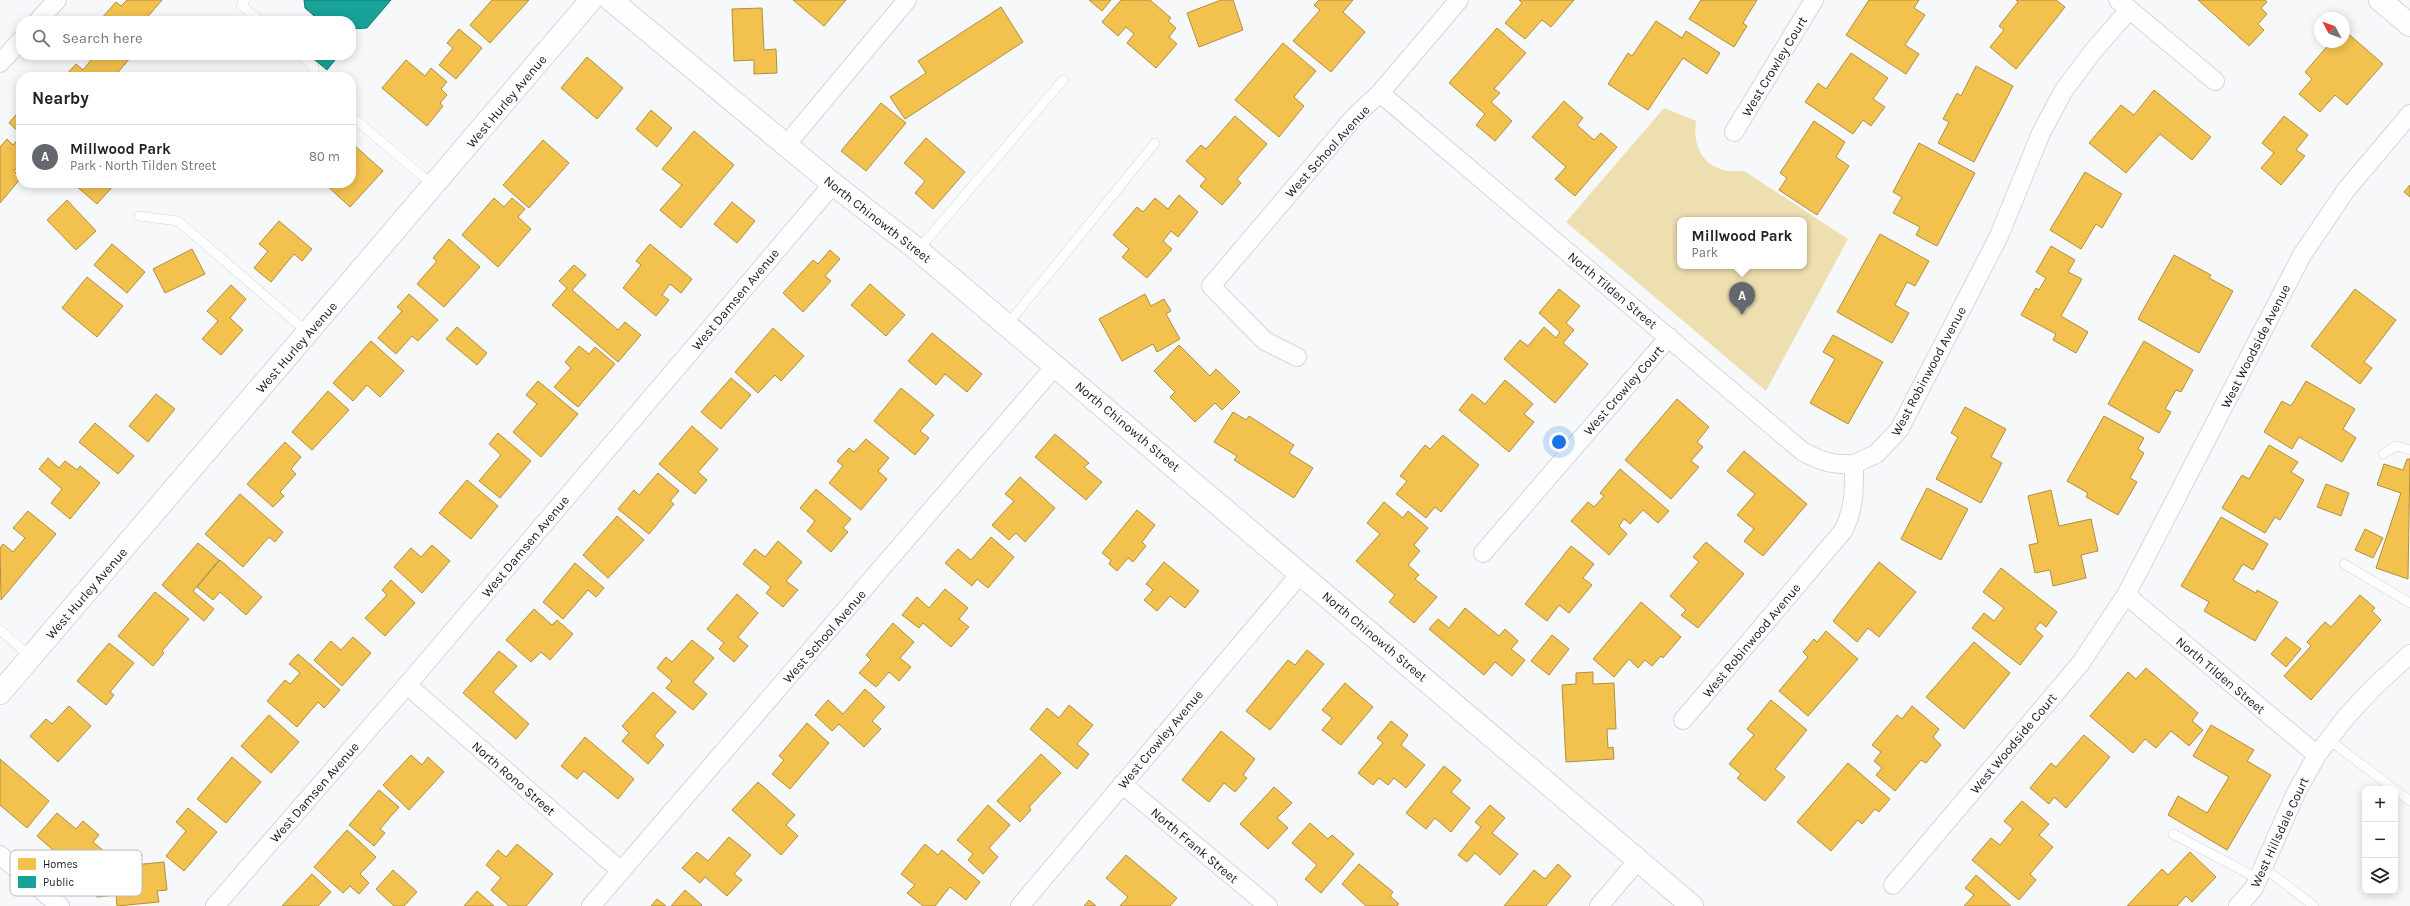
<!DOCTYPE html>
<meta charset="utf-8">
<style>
body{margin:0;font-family:Karla,sans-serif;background:#f2f2f2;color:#202124}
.controls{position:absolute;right:12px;bottom:12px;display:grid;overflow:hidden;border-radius:8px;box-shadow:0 2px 10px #0003}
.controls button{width:36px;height:36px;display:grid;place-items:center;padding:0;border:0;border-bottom:1px solid #e0e0e0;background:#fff;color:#202124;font:20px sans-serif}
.compass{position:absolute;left:2314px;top:12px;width:36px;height:36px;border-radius:50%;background:#fff;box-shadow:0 2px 10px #0003;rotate:311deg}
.you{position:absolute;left:1559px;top:442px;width:14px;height:14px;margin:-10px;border:3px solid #fff;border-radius:50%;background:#1a73e8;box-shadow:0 0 0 6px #1a73e833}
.badge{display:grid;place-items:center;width:26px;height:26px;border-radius:50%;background:#64686e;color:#fff;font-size:13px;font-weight:700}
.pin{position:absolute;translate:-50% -33px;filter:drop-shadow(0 1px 2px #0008)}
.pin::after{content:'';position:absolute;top:21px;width:14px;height:12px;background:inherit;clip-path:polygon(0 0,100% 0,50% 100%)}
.popup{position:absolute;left:1677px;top:217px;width:130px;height:52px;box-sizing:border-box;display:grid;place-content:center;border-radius:8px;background:#fff;filter:drop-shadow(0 1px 3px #0005);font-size:13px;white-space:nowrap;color:#757577}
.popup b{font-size:15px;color:#202124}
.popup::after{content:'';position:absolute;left:50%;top:100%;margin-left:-8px;border:8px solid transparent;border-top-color:#fff}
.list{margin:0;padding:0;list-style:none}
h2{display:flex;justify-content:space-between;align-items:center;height:52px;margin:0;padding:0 16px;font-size:17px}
h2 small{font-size:13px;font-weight:400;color:#757577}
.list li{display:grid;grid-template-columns:26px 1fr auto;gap:12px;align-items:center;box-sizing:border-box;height:64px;padding:0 16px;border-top:1px solid #e0e0e0}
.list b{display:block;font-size:15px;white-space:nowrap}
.list p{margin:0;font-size:13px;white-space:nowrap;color:#757577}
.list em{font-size:13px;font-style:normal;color:#757577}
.icon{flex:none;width:22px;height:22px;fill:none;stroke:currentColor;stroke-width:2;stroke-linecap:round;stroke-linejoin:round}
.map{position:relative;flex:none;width:2410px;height:906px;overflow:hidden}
.search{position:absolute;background:#fff;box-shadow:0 2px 10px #0003;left:16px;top:16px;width:340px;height:44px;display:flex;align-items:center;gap:10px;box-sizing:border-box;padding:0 14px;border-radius:16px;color:#757577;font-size:15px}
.panel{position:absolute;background:#fff;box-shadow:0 2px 10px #0003;left:16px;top:72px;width:340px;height:116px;border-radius:16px}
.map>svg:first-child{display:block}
</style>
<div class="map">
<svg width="2410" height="906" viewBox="0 0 2410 906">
<rect width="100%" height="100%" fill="#f6f8fa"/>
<path fill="#eedfb0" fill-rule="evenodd" d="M1664,108L1696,121C1691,154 1711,175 1744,171L1848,239L1766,391L1566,222ZM1680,220H1804V266H1680Z"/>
<path fill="#f2c14e" stroke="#b08f41" d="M127,0H162L144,21L100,20L116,2L121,6Z
M492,0H529L490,43L470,25Z
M793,0H846L824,26Z
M1089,0H1111L1102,11Z
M1121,0H1150L1171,18L1168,21L1176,28L1169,37L1177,44L1156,68L1127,43L1134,34L1126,27L1118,36L1102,22Z
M1221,0H1233L1243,30L1199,47L1187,13Z
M1319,0H1353L1343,12L1365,32L1331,72L1293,41L1320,10L1314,5Z
M1519,0H1574L1551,27L1542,20L1525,39L1505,23L1522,3Z
M1701,0H1757L1743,23L1747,26L1734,47L1689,19Z
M1869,0H1919L1914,8L1925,15L1905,45L1919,54L1906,74L1846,35Z
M2016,0H2056L2065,7L2016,69L1990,47L2004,30L1999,26L2018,2Z
M2198,0H2265L2267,2L2261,8L2267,14L2258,24L2264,30L2249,46Z
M1001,7L1023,42L905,119L890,97L926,73L918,61Z
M762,8L764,50L776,49L777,73L754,74V60L734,61L732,9Z
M1656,21L1682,38L1686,31L1720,53L1707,74L1683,58L1648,110L1608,84L1628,53L1632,56Z
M1497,28L1526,53L1494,89L1500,93L1491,102L1512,121L1495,141L1476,125L1485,114L1449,83Z
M459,29L482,48L456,79L439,65L453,48L447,43Z
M2344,30L2383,64L2347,105L2335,95L2320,112L2299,94L2312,79L2305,72L2331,42H2344Z
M1283,43L1316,71L1294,97L1304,106L1279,137L1235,100Z
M1851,53L1888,78L1873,99L1885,107L1871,126L1863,120L1853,134L1805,102L1818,83L1826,89Z
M95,55H128L131,57L114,77H64L76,64L83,70Z
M587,57L623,88L597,119L561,88Z
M406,60L425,76L431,68L447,82L441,89L447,95L440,103L443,106L427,126L382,88Z
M1976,66L2013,86L1974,162L1938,143L1949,122L1943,119L1957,93L1961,96Z
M2154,90L2211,137L2192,160L2160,134L2126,173L2089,143L2121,105L2134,115Z
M1564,101L1583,118L1577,125L1594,140L1601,133L1617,147L1575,196L1555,179L1566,167L1532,137Z
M881,103L906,123L866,171L841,151Z
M21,109V134L9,123Z
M651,110L672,128L657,147L636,129Z
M1235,116L1267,144L1237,179L1241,183L1222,205L1200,186L1206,179L1186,161L1201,145L1206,149Z
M2284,116L2308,135L2296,150L2305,156L2281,185L2261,168L2274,153L2262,143Z
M1814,121L1845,142L1836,157L1849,166L1817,215L1779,190L1787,178L1780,173Z
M694,131L734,165L681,228L660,210L682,185L662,169Z
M19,138L21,163L14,171L21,178L0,203V147L7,139L13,145Z
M926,138L965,172L933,209L915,193L925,181L904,163Z
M543,140L569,163L529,208L503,185Z
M1919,143L1975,173L1937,246L1916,235L1920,227L1893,213L1902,197L1893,192Z
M354,145L383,171L350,207L324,183H351V148Z
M2085,172L2122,194L2102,228L2096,224L2081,249L2050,230Z
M78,183H116L97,204L76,186Z
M2410,185V197L2404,192Z
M1179,195L1198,212L1178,237L1171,231L1163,241L1172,249L1147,278L1122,257L1129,249L1113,235L1137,207L1143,212L1155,198L1168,209Z
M494,198L504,207L512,198L525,209L518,217L531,229L498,267L462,235Z
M67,200L96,231L76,250L47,220Z
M732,202L755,221L737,243L714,224Z
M279,221L312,249L302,261L294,254L271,282L254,268L268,251L259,244Z
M1880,234L1929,261L1915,286L1907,282L1895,305L1909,313L1892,343L1837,312Z
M449,239L480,267L444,307L417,284L437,261L433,258Z
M112,244L145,272L127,293L94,265Z
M650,244L692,279L681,293L670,284L662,295L669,300L656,316L623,288L641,265L636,261Z
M2051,246L2075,260L2068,272L2082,279L2061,316L2088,332L2076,353L2053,340L2056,334L2021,315L2036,288L2039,290L2046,278L2036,272Z
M192,249L205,274L165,293L153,269Z
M830,250L840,259L825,276L831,281L803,312L783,293L813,260L818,264Z
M2174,255L2211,275L2209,278L2233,291L2199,353L2138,319Z
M574,265L586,275L572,290L618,330L625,322L641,335L618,362L552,305L567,288L559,281Z
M87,277L123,306L97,337L62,308Z
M870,284L905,315L886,336L851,305Z
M231,285L246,299L230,318L243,330L221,355L202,339L218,321L207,311Z
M1559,289L1580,306L1566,323L1574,330L1563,343L1588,364L1555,403L1504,359L1520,340L1528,346L1544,327L1556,338L1560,332L1539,313Z
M2355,289L2396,320L2364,362L2372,368L2360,384L2311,346Z
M409,294L438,320L418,341L412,336L396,354L378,338L402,311L397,307Z
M1145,294L1151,306L1164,299L1171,311L1166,314L1180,339L1157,352L1153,344L1122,361L1099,319Z
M457,327L487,353L477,365L446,339Z
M773,328L804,356L781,381L775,375L758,393L735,372Z
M932,333L982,374L967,392L945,374L936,385L908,361Z
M1833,335L1883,362L1848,424L1810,403L1835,359L1823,352Z
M371,341L404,371L380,397L367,385L353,401L333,383Z
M2144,341L2193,370L2181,392L2176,390L2165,409L2171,412L2159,433L2108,404Z
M1179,345L1210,376L1216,369L1240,392L1222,410L1215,403L1195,422L1170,397L1175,392L1154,371Z
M579,346L589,354L595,347L615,364L578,407L554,387L571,368L565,362Z
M731,378L751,395L721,429L701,412Z
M1505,380L1533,404L1524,414L1534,422L1509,452L1459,410L1472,394L1485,404Z
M538,381L578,414L541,457L513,432L537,404L526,395Z
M2306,381L2355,409L2343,429L2356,438L2342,462L2299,437L2292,449L2264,432L2282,401L2291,406Z
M901,388L934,415L920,431L929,438L915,455L874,421Z
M328,391L349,410L312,450L292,432Z
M156,394L175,409L148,442L129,426Z
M1677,399L1709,427L1697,442L1703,447L1691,461L1699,467L1671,499L1625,460Z
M1965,407L2006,429L1991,457L2002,463L1981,503L1936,479L1958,437L1951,433Z
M1233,412L1246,420L1249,416L1294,445L1289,453L1313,468L1294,498L1234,460L1237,456L1214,442Z
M2104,416L2144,438L2138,449L2144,453L2130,478L2137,482L2118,515L2086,497L2088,493L2067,481Z
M95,423L134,456L118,474L79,442Z
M692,426L718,449L698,472L707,480L695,494L659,464Z
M498,433L531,461L500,498L479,481L501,455L489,444Z
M1055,434L1089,463L1084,467L1102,482L1086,500L1035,457Z
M1443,435L1479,465L1441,512L1435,507L1426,518L1396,494L1407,481L1400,476L1425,445L1430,449Z
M866,439L889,458L878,471L887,479L861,510L829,483L843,466L837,461L849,448L854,452Z
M285,442L301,457L291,469L296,474L280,492L284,496L273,507L247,484Z
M2269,445L2298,462L2291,472L2304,480L2280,520L2275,517L2265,533L2222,508L2242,475L2249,479Z
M1744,451L1807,504L1763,556L1744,541L1754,529L1737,515L1755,494L1727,471Z
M48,458L59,468L65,461L77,470L80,466L100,483L70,519L51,503L62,489L39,469Z
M2407,459H2410L2408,579L2376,568L2401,493L2377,485L2384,464L2403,470Z
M1620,469L1669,511L1658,523L1643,510L1630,524L1624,519L1619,526L1627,534L1609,555L1571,521L1588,502L1594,507L1604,496L1600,493Z
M658,473L679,491L670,501L674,504L649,534L618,509L634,490L639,495Z
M1020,477L1055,508L1025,542L1016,533L1009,540L992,525L1014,501L1005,494Z
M467,480L498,506L471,539L439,513Z
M2326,484L2349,493L2341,516L2317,507Z
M1927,488L1968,509L1941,560L1901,539Z
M816,489L851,519L843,528L848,532L831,552L807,531L815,521L800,508Z
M2051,490L2059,526L2091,519L2098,551L2081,555L2086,578L2053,586L2050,570L2035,573L2029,545L2038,543L2028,496Z
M240,494L283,532L275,542L269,537L243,567L205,534Z
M1384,502L1403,518L1408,511L1428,528L1414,545L1420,551L1408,565L1419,575L1415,579L1437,597L1414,623L1389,602L1395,595L1356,561L1380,534L1367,523Z
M1137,510L1155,525L1142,542L1146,546L1133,562L1128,558L1117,571L1109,564L1111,560L1102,553Z
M28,511L56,534L1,600L0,548L3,544L13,552L25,538L13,528Z
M617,516L644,540L608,578L583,555Z
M2221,517L2268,544L2253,570L2243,564L2233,580L2256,593L2257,590L2278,602L2255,641L2204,611L2209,602L2181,586Z
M2365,529L2383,538L2373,558L2355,550Z
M991,537L1014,557L988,588L977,579L972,586L945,563L958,549L971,560Z
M778,541L802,562L786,581L798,590L783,607L766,593L771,587L743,564L755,549L765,557Z
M1706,542L1744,574L1698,628L1681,615L1686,610L1670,596L1699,562L1693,557Z
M198,543L219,560L193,591L214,609L204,621L162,585Z
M432,545L450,561L422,593L394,567L411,548L421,557Z
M1571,546L1594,564L1583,578L1592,585L1569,613L1559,605L1547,621L1525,604Z
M220,560L262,597L246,615L220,592L213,600L197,587Z
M1164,562L1199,591L1185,608L1170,596L1157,611L1144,600L1153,590L1146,584Z
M1879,562L1916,592L1879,637L1868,628L1857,642L1833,621Z
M575,563L604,588L596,597L588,590L563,619L543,602Z
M2001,568L2057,612L2046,627L2040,622L2035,629L2043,636L2020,665L1972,628L1984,613L1994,621L2004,608L1983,592Z
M391,580L415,603L385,636L365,618L387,595L382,590Z
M945,589L968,608L959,619L969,627L951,647L923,623L919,628L902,615L917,597L929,608Z
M155,592L189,619L162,651L164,653L153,666L118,636Z
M737,594L758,613L738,637L748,646L734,662L719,649L724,643L707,629Z
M2360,595L2375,608L2372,611L2381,620L2311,700L2284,676L2311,646L2307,642L2325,622L2331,627Z
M1641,602L1681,637L1663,658L1661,656L1652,666L1645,660L1638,668L1629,659L1614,677L1593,659Z
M1465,608L1499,636L1505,629L1518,641L1511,649L1525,660L1512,676L1495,662L1484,675L1429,629L1438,619L1449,628Z
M534,609L552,625L557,620L573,634L550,660L541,652L531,662L506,640Z
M893,623L914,642L900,658L911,667L899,681L889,672L876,687L859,673L871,660L866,655Z
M1826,631L1858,659L1808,716L1779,691L1808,657L1803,652L1814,639L1817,642Z
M1552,635L1569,649L1549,675L1531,661Z
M353,637L371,653L342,686L314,660L331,641L341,650Z
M2286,637L2301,649L2286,667L2271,654Z
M692,640L714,658L693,682L707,694L693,710L666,688L672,681L657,668L666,657L672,662Z
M1974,642L2010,673L1964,729L1926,697Z
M109,643L134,663L110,692L114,695L106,705L77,681Z
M1307,650L1324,664L1270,730L1246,711L1288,660L1295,665Z
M499,651L517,666L493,692L529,724L516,739L463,693Z
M298,654L340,690L324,708L318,702L297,727L267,701L285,680L290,684L300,673L289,664Z
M2146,668L2198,713L2192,721L2203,730L2189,746L2171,731L2156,748L2145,739L2133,753L2090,716L2128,672L2136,679Z
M1593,672V684L1614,683L1616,729H1607L1608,748L1613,747L1614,759L1566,762L1562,685L1576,684V673Z
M1345,683L1373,707L1341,745L1322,730L1332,718L1322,710Z
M865,689L885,707L872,721L881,729L864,747L839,724L832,731L815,715L828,700L843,714Z
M653,692L676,712L654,736L664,745L648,764L622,741L629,733L622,726Z
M1771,700L1807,730L1775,769L1785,777L1765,801L1737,778L1741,774L1729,764L1754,735L1747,729Z
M1069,705L1093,725L1077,744L1089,754L1077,769L1030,729L1047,708L1059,718Z
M69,706L91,726L58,762L30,736L46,719L52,724Z
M1912,706L1939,729L1933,737L1941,745L1926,763L1921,760L1895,791L1876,775L1882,768L1874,761L1881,752L1872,745L1897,715L1902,719Z
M269,715L299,742L271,773L241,746Z
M1391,721L1408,735L1401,745L1425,765L1406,788L1394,778L1388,785L1379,778L1373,785L1358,773L1383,743L1377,738Z
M807,723L829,743L790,789L772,774L784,760L779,756Z
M2211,725L2254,750L2247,761L2271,775L2227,850L2168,815L2178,796L2207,813L2229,777L2193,756Z
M1221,731L1255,759L1243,775L1247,778L1235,792L1224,783L1209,802L1182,780Z
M2084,735L2110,757L2066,808L2054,797L2049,804L2030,788L2051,763L2056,767Z
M585,737L634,779L618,799L584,771L577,779L561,766Z
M1041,754L1061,773L1029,807L1031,810L1020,822L997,801Z
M411,755L422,765L428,757L444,772L409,810L383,785Z
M232,757L261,782L226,823L197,799Z
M0,759L49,801L27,828L0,805Z
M1848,763L1890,799L1879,812L1875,809L1862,824L1858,820L1831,851L1797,822Z
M1444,766L1461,780L1451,792L1470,808L1451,832L1435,818L1426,829L1406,813Z
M758,782L795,815L786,825L798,836L781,855L732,810Z
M1274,787L1292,803L1277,818L1288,828L1268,849L1240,824Z
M379,790L399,807L380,829L385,833L374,846L349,825Z
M2022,801L2049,824L2039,835L2053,847L2030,874L2036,880L2019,900L1972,860L1991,838L2000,845L2013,829L2004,821Z
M988,805L1010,825L989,848L998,857L983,874L968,860L973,854L957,840Z
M1490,805L1505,818L1492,833L1518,854L1500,875L1475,853L1467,862L1458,855L1481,827L1475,822Z
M188,808L217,832L184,871L166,856L186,831L176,822Z
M57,813L76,829L83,821L99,835L93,842L110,856L95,874L75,857L69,864L37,836Z
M1310,823L1328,839L1332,835L1354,854L1321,893L1305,879L1317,865L1292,843Z
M347,830L376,857L360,874L369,883L359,894L350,886L343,893L314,867Z
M729,837L751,855L734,874L742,880L727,896L705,877L700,883L682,868L697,852L708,861Z
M517,844L553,874L526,906H509L491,890L501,878L486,865L498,850L506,857Z
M925,844L938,855L942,850L980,882L966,900L950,887L935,906H923L907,893L915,885L901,874Z
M2190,852L2216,877L2192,902L2186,896L2177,906H2127L2162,869L2168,875Z
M1126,855L1177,898L1170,906H1120L1128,897L1106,878Z
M164,862L167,890L157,891L159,902L117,906L116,895L97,897L95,878L114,876L113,867Z
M1359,864L1393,892L1390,896L1399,904L1397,906H1366L1342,884Z
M1558,864L1571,876L1546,906H1504L1534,870L1545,879Z
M393,870L417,892L404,906H394L376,889Z
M312,874L331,892L318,906H282Z
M1976,875L2011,906H1964L1974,895L1965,888Z
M685,890L702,905L701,906H671Z
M477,891L494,906H464Z
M657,899L666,906H651Z
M1089,900L1096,906H1084Z"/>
<path fill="#17a398" stroke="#167a75" d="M304,0H391L367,28L351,29V21H320L305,8Z
M309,55H339L327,70Z"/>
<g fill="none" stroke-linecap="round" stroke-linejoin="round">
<defs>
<path id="service" d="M245,0L241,5L260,21
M300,55L314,67L313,77
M351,116L434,186
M139,216L178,221L307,332
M918,250L1063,80
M1007,325L1155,143
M2383,454L2396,446L2410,450
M2344,564L2410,603
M0,630L31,657
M2328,739L2410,801
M2173,834L2259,879
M2264,868L2314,906"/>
<path id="minor" d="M2118,0L2215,81
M38,21L57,0
M0,63L21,40
M1380,93L1802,451C1822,462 1832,465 1854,464
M1734,132L1814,0
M787,144L907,0
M1297,357L1265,341L1211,286L1355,116L1380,93L1459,0
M1483,553L1669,337
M2126,595L2317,755
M407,685L621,871
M1683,720L1843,531C1855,508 1854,489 1854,464L1876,454L1899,430L1999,236L2041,133L2064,90L2094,50L2129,10
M1122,784L1268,906
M0,855L60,906
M1893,885L2080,664L2126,595L2302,255L2346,190L2410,114
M215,906L407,685L833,184
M591,906L1056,365
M1020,906L1301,573
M1599,906L1638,860
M2238,906L2254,888L2296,793L2317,755L2346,717L2374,687L2410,654"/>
<path id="tertiary" d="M611,0L833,184L918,250L1692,906
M0,693L591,0"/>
<path id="secondary" d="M2380,0L2410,25"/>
</defs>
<use href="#service" stroke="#d3d6dc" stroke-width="10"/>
<use href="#minor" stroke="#d3d6dc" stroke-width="20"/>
<use href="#tertiary" stroke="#d3d6dc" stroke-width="24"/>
<use href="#secondary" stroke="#d3d6dc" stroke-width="24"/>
<use href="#service" stroke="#fefefe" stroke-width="9"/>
<use href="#minor" stroke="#fefefe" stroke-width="18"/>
<use href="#tertiary" stroke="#fefefe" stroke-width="22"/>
<use href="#secondary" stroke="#fefefe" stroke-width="22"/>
</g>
<g text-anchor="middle" stroke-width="4" stroke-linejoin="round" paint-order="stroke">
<g font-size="13" fill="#151a23" stroke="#fff">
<text transform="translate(1774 66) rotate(-59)" y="5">West Crowley Court</text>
<text transform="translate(506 101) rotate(-50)" y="5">West Hurley Avenue</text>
<text transform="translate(1327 151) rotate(-48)" y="5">West School Avenue</text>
<text transform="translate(878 219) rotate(38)" y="5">North Chinowth Street</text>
<text transform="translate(1613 290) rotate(40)" y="5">North Tilden Street</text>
<text transform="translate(735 299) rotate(-50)" y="5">West Damsen Avenue</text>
<text transform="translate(2255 346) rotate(-63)" y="5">West Woodside Avenue</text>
<text transform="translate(296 347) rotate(-49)" y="5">West Hurley Avenue</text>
<text transform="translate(1928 371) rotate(-62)" y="5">West Robinwood Avenue</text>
<text transform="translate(1623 390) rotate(-49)" y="5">West Crowley Court</text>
<text transform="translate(1128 426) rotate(40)" y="5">North Chinowth Street</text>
<text transform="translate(525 546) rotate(-50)" y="5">West Damsen Avenue</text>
<text transform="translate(86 593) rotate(-49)" y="5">West Hurley Avenue</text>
<text transform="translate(824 636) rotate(-49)" y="5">West School Avenue</text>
<text transform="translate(1375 636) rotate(40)" y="5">North Chinowth Street</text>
<text transform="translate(1751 640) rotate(-50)" y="5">West Robinwood Avenue</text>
<text transform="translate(2221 675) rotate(40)" y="5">North Tilden Street</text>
<text transform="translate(1160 739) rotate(-50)" y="5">West Crowley Avenue</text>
<text transform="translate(2013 743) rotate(-50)" y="5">West Woodside Court</text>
<text transform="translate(514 778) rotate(41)" y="5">North Rono Street</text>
<text transform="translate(314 792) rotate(-49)" y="5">West Damsen Avenue</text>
<text transform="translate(2279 832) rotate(-65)" y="5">West Hillsdale Court</text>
<text transform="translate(1195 845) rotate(40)" y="5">North Frank Street</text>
</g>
</g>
<rect x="10" y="850" width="132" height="46" rx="6" fill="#fff" stroke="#b9babd" stroke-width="1"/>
<rect x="18" y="858" width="18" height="12" fill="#f2c14e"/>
<rect x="18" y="876" width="18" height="12" fill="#17a398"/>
<g font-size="11" fill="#151a23">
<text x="43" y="868">Homes</text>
<text x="43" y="886">Public</text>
</g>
</svg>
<div class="controls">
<button>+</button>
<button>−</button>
<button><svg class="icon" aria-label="layers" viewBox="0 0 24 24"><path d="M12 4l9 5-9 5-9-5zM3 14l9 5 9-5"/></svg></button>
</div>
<svg class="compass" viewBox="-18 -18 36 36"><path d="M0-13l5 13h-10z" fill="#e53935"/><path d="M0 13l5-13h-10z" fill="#757577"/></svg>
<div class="you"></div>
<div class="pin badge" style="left:1742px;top:315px">A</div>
<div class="popup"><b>Millwood Park</b>Park</div>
<div class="search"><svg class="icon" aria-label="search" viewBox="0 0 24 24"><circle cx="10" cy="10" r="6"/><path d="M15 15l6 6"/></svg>Search here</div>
<section class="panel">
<h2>Nearby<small></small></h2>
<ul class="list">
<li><span class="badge">A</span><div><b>Millwood Park</b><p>Park · North Tilden Street</p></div><em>80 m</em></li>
</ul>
</section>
</div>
